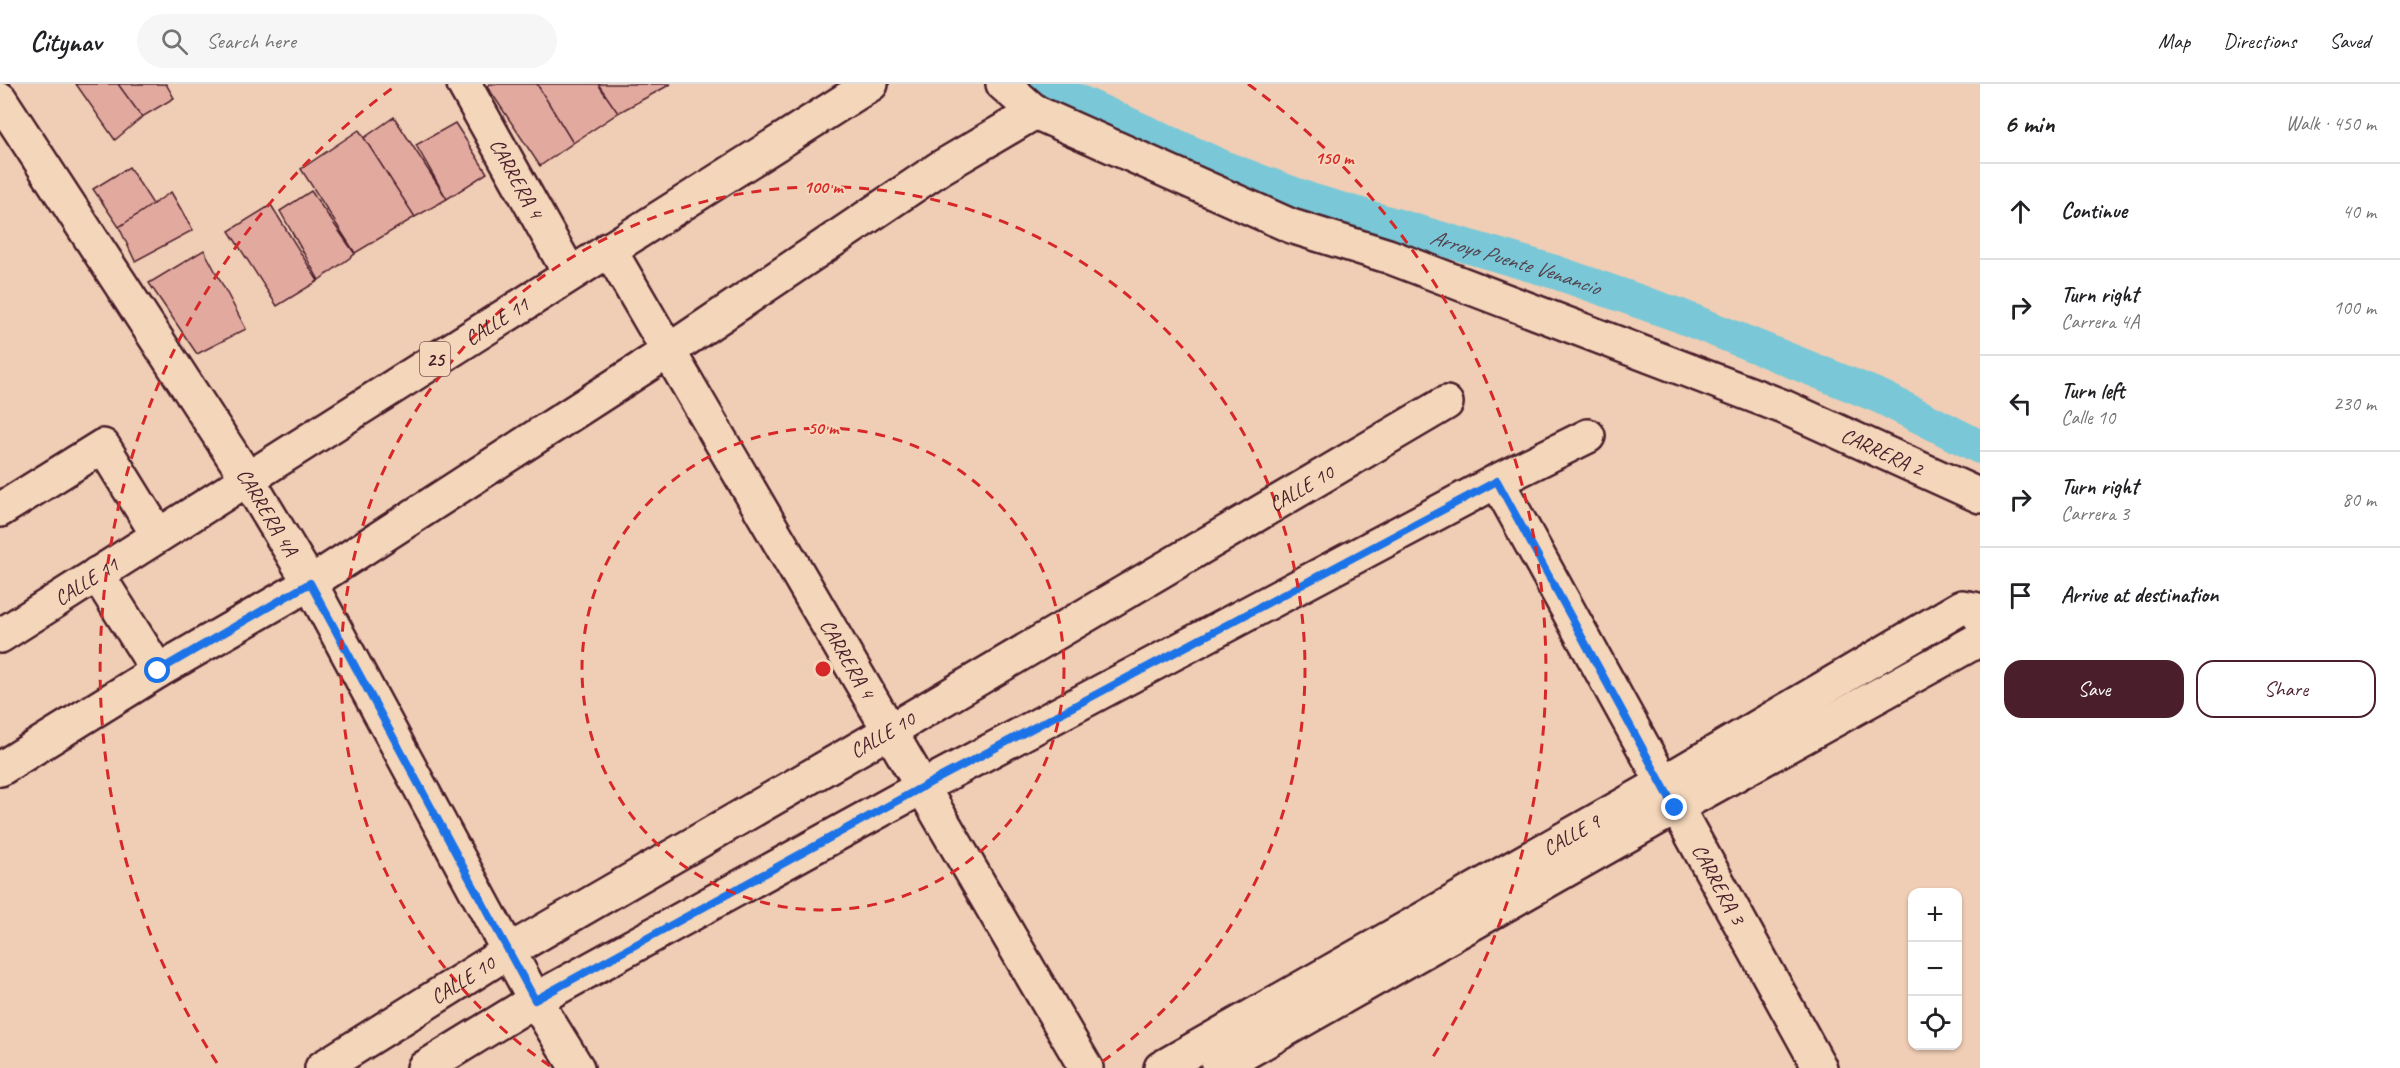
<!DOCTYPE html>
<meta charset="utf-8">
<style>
body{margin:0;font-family:Caveat,sans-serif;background:#f6f6f6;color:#202124}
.controls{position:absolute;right:18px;bottom:18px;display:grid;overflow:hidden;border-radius:12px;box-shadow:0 2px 4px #0004}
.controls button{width:54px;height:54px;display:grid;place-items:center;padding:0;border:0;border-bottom:2px solid #e0e0e0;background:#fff;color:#202124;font:30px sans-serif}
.stop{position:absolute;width:18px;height:18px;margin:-14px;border:4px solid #1a73e8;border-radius:50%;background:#fff}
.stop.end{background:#1a73e8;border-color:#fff;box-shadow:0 2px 6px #0008}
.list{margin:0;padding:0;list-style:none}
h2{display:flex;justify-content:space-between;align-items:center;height:78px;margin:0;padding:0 24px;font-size:26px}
h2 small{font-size:20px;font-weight:400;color:#757577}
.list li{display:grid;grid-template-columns:39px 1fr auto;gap:18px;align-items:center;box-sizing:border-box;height:96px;padding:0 24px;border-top:2px solid #e0e0e0}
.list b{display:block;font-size:22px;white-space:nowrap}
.list p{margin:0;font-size:20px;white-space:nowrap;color:#757577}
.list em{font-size:20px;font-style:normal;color:#757577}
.actions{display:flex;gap:12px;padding:18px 24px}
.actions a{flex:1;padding:14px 0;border:2px solid #4a1f2b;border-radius:18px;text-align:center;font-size:21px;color:#4a1f2b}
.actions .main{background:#4a1f2b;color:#fff}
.icon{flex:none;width:33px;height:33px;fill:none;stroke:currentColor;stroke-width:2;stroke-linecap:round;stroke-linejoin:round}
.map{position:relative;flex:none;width:1980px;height:984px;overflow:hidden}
header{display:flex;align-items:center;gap:36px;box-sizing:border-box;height:84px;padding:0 30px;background:#fff;border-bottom:2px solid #e0e0e0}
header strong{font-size:28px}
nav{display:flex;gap:33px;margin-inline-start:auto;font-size:21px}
.search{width:420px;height:54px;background:#f6f6f6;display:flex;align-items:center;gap:15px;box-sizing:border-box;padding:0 21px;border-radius:33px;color:#757577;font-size:22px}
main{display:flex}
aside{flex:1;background:#fff}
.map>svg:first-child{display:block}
</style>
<header>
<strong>Citynav</strong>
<div class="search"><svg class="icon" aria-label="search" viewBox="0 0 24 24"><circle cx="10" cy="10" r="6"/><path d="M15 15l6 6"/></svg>Search here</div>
<nav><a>Map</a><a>Directions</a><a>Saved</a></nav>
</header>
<main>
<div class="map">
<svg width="1980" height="984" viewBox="0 0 1980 984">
<rect width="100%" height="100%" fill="#f0cdb5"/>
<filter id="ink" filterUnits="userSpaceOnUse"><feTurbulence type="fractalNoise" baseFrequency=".0167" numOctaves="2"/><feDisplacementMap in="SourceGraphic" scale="12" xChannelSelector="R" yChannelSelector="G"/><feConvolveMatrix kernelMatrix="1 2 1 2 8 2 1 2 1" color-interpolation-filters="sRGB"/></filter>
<g filter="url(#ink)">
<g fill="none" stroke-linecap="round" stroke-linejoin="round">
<path stroke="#7ac8d7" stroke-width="34" id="s1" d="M1047,0L1062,10L1225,84L1310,116L1555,188L1678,231L1881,313L1980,363"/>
</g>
<path fill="#e2a99f" stroke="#4a1f2b" stroke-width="1.5" d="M76,0H118L142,33L115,56Z
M118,0H166L174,14L142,33Z
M490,0H537L573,59L540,82L487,2Z
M537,0H598L618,29L573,59Z
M598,0H671L618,29Z
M394,33L447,115L415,133L364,54Z
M455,39L487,89L447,115L416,61Z
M359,46L415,133L355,169L301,85Z
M129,83L153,120L119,143L93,105Z
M311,107L355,170L319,196L280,127Z
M171,108L193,146L135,177L119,143Z
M271,121L318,197L277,222L229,147Z
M204,166L246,245L197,270L149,199Z"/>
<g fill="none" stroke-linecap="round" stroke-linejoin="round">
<defs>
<g id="minor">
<path id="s2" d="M464,0L570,190"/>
<path id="s3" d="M1003,0L1035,28L1291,142L1388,172L1784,323L1980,412"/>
<path id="s4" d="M0,15L247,394L310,499L535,916L577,984"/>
<path id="s5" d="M609,165L1086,984"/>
<path id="s6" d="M1497,397L1820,984"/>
<path d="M0,426L103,362L158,451"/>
<path d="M97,490L158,587"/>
<path d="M0,685L158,587L310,499L667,268L940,84L1035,28"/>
<path id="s7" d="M322,984L509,867L891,646L1446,319"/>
<path d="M424,984L535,916L924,702L1497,397L1588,352"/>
<path id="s8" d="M1161,984L1661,700L1962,523L1974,525L1980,533"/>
<path d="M1218,984L1675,724L1980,555"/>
</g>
<g id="primary">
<path id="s9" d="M0,552L871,0"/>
</g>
</defs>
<use href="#minor" stroke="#4a1f2b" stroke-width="38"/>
<use href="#primary" stroke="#4a1f2b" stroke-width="38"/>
<use href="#minor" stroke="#f4d6ba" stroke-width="33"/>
<use href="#primary" stroke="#f4d6ba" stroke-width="33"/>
</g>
</g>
<g fill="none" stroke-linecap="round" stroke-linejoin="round" filter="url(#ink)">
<path stroke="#1a73e8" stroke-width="8" d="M158,587L310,499L535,916L924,702L1497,397L1675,724"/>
</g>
<g fill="none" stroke="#d62828" stroke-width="3" stroke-dasharray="10 8">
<circle cx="823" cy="585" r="241"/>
<path d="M550 982A482 482 0 1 1 1096 982"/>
<path d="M217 979A723 723 0 0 1 398 0M1248 0A723 723 0 0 1 1429 979"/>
</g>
<g text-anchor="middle" stroke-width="4.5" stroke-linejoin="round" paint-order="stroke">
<rect fill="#f4d6ba" stroke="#7d5656" stroke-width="1.5" x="420" y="258" width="30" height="34" rx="4.5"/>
<g font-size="20" font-weight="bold" fill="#4a1f2b">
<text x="435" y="282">25</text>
</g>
<g font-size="21" fill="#4a1f2b" stroke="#f4d6ba">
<text dy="7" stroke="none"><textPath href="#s2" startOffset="108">CARRERA 4</textPath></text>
<text dy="7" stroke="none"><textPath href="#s9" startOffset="588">CALLE 11</textPath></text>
<text dy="7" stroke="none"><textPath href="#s3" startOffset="956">CARRERA 2</textPath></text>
<text dy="7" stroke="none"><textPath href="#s7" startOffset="1138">CALLE 10</textPath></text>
<text dy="7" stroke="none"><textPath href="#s4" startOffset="492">CARRERA 4A</textPath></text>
<text dy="7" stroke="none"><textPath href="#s9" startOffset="102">CALLE 11</textPath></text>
<text dy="7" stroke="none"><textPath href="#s5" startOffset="474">CARRERA 4</textPath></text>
<text dy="7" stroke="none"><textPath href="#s7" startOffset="652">CALLE 10</textPath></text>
<text dy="7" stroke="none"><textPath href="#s8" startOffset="472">CALLE 9</textPath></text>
<text dy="7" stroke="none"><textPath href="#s6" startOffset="460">CARRERA 3</textPath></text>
<text dy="7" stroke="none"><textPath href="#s7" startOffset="166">CALLE 10</textPath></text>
</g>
<g font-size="22" font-style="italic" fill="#54414d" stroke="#f4d6ba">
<text dy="8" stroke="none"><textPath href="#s1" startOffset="502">Arroyo Puente Venancio</textPath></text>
</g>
</g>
<circle cx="823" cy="585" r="9" fill="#d62828" stroke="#f4d6ba" stroke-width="3"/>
<g font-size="18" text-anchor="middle" font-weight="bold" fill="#d62828" stroke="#f4d6ba" stroke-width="4.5" stroke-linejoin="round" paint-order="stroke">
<text x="1334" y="80">150 m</text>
<text x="823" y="109">100 m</text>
<text x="823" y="350">50 m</text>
</g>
</svg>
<div class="controls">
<button>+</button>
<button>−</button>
<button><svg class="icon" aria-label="locate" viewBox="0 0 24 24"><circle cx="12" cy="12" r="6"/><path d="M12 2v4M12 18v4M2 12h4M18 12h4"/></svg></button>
</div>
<div class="stop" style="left:158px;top:587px"></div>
<div class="stop end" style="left:1675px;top:724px"></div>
</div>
<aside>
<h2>6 min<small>Walk · 450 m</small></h2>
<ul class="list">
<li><svg class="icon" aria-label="ahead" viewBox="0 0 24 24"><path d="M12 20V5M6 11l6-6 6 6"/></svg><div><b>Continue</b></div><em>40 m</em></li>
<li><svg class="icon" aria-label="right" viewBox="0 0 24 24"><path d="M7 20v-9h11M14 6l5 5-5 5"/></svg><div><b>Turn right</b><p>Carrera 4A</p></div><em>100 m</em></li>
<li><svg class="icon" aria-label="left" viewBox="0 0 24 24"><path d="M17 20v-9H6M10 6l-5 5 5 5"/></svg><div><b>Turn left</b><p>Calle 10</p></div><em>230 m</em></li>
<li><svg class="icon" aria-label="right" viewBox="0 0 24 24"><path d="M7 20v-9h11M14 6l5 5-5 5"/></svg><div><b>Turn right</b><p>Carrera 3</p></div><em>80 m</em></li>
<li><svg class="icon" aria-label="arrive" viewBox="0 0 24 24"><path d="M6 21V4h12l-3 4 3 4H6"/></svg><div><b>Arrive at destination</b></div></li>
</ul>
<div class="actions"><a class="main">Save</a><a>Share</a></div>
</aside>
</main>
